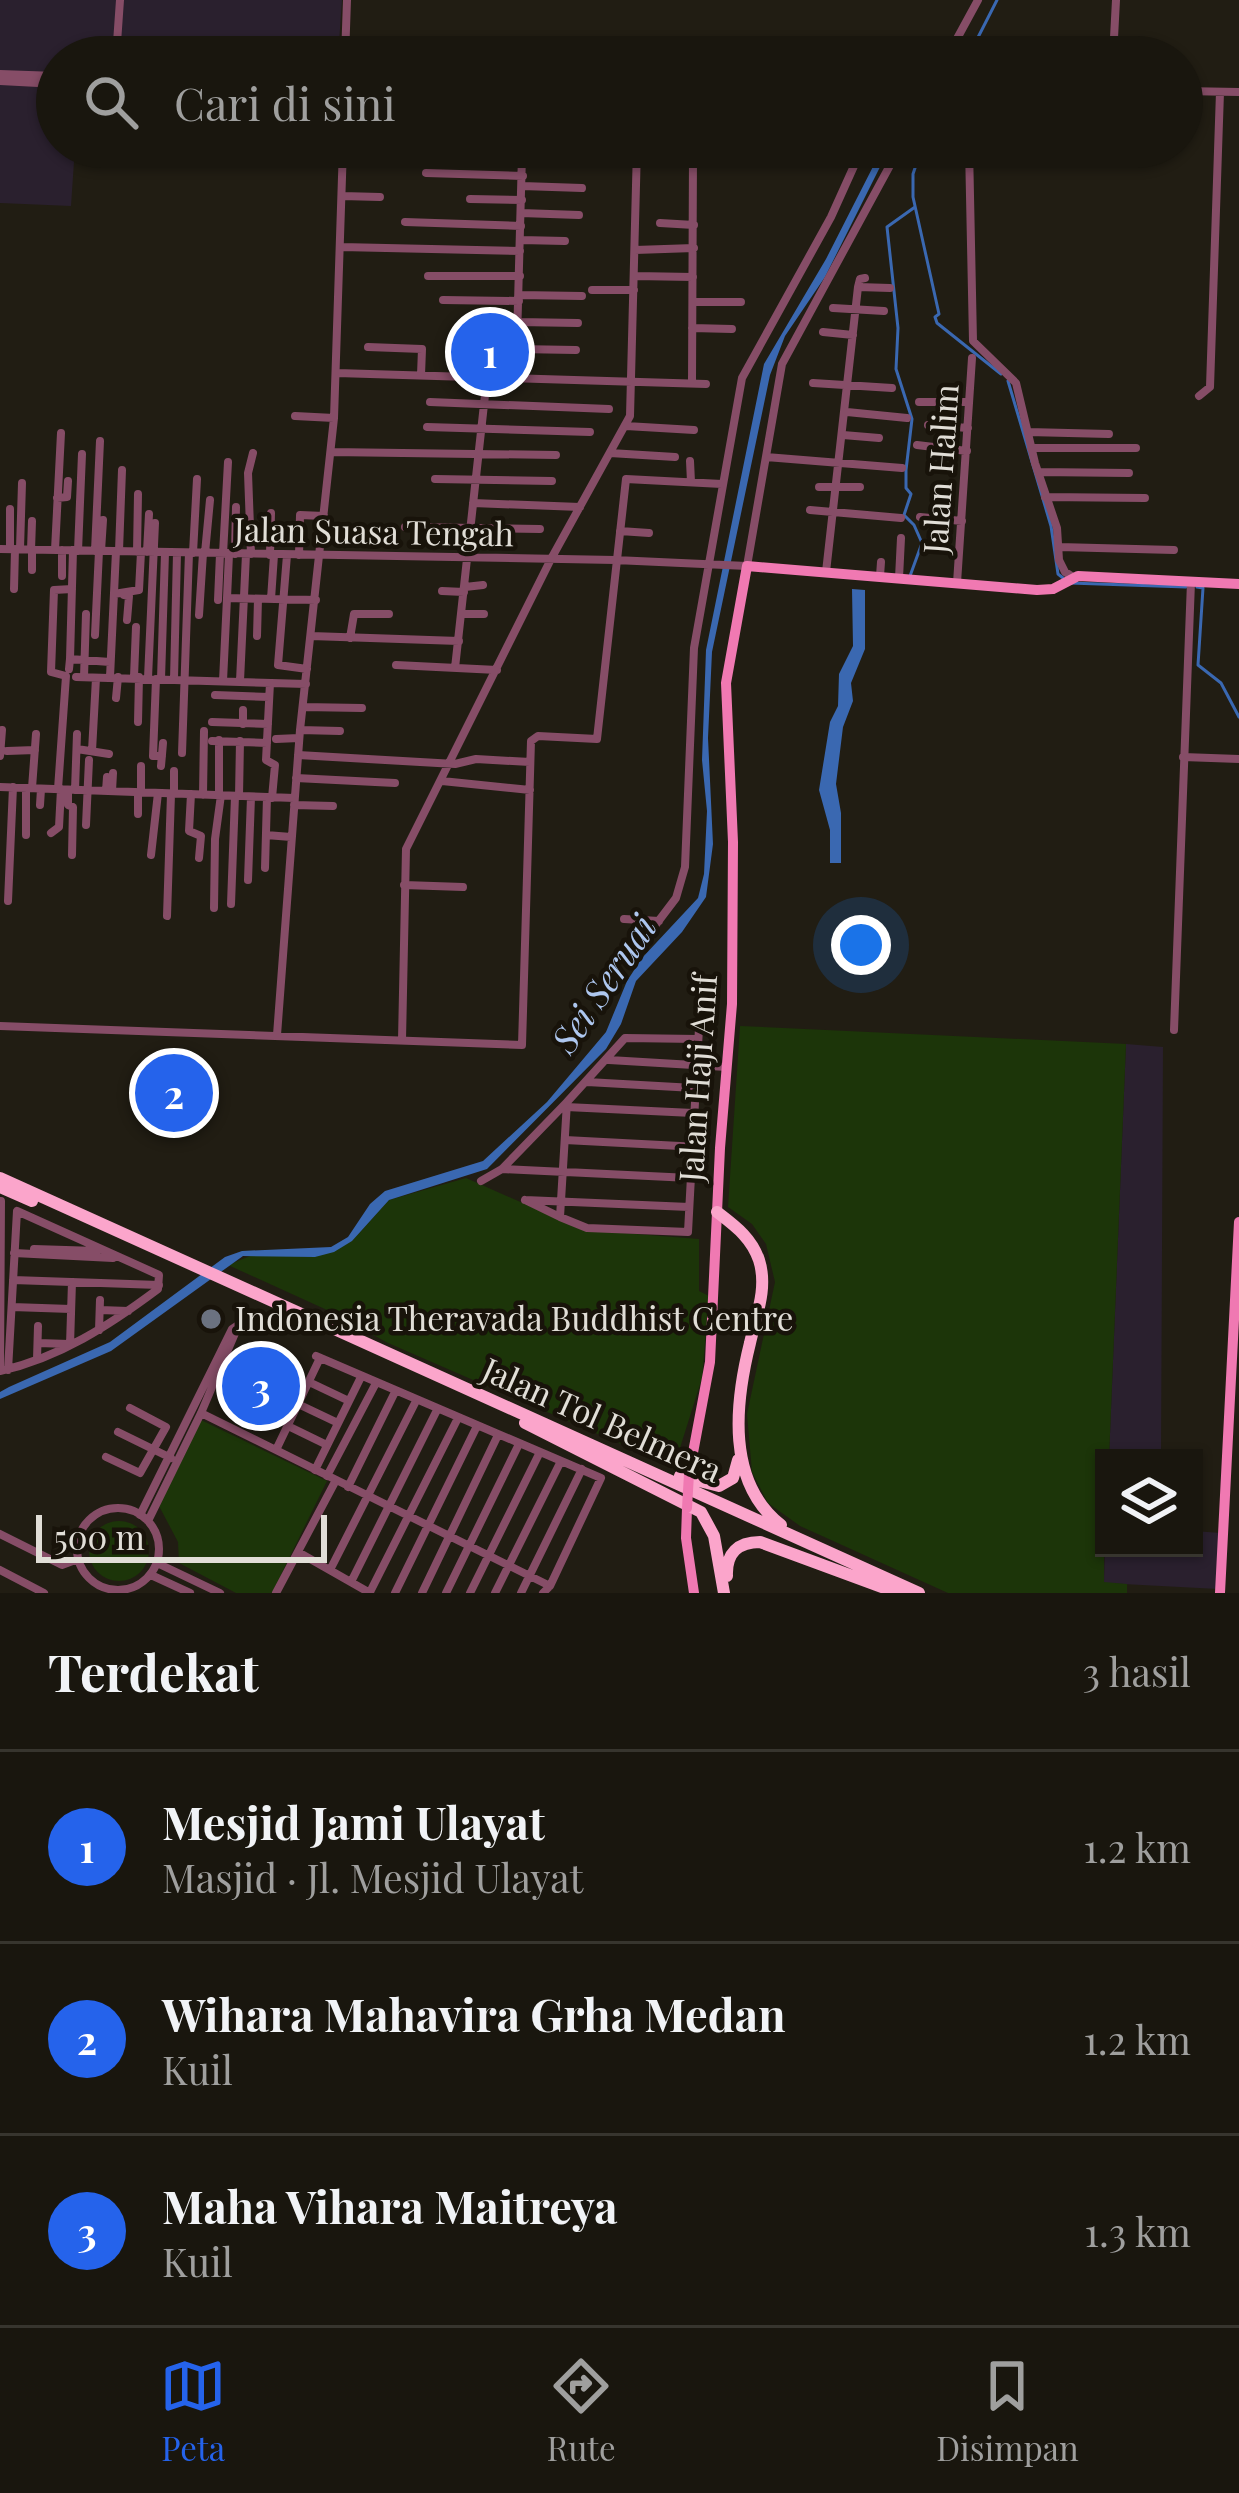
<!DOCTYPE html>
<html lang="id">
<meta charset="utf-8">
<style>
body{margin:0;font-family:"Playfair Display",serif;background:#221f17;color:#f1f3f6}
.controls{position:absolute;right:36px;bottom:36px;display:grid;overflow:hidden;border-radius:0px;box-shadow:0 3px 9px #0004}
.controls button{width:108px;height:108px;display:grid;place-items:center;padding:0;border:0;border-bottom:3px solid #37352e;background:#19160e;color:#f1f3f6;font:60px sans-serif}
.scale{position:absolute;left:36px;bottom:30px;width:291px;box-sizing:border-box;padding-left:12px;border:6px solid #e1ded7;border-top:0;font-size:33px;line-height:42px;white-space:nowrap;color:#e1ded7;-webkit-text-stroke:9px #18130a;paint-order:stroke}
.you{position:absolute;left:861px;top:945px;width:42px;height:42px;margin:-30px;border:9px solid #fff;border-radius:50%;background:#1a73e8;box-shadow:0 0 0 18px #1a73e833}
.badge{display:grid;place-items:center;width:78px;height:78px;border-radius:50%;background:#2563eb;color:#fff;font-size:39px;font-weight:700}
.pin{position:absolute;translate:-50% -50%;border:6px solid #fff;box-shadow:0 3px 12px #0006}
.list{margin:0;padding:0;list-style:none}
h2{display:flex;justify-content:space-between;align-items:center;height:156px;margin:0;padding:0 48px;font-size:51px}
h2 small{font-size:39px;font-weight:400;color:#9f9f9e}
.list li{display:grid;grid-template-columns:78px 1fr auto;gap:36px;align-items:center;box-sizing:border-box;height:192px;padding:0 48px;border-top:3px solid #37352e}
.list b{display:block;font-size:45px;white-space:nowrap}
.list p{margin:0;font-size:39px;white-space:nowrap;color:#9f9f9e}
.list em{font-size:39px;font-style:normal;color:#9f9f9e}
.icon{flex:none;width:66px;height:66px;fill:none;stroke:currentColor;stroke-width:2;stroke-linecap:round;stroke-linejoin:round}
.map{position:relative;flex:none;width:1239px;height:1593px;overflow:hidden}
.search{position:absolute;background:#19160e;box-shadow:0 3px 9px #0004;left:36px;right:36px;top:36px;height:132px;display:flex;align-items:center;gap:30px;box-sizing:border-box;padding:0 42px;border-radius:66px;color:#9f9f9e;font-size:45px}
.sheet{height:732px;background:#19160e}
nav{display:flex;justify-content:space-around;align-items:center;box-sizing:border-box;height:168px;border-top:3px solid #37352e;background:#19160e;font-size:33px;color:#9f9f9e}
nav a{display:grid;justify-items:center;gap:6px}
nav .on{color:#2563eb}
.map>svg:first-child{display:block}
</style>
<div class="map">
<svg width="1239" height="1593" viewBox="0 0 1239 1593">
<rect width="100%" height="100%" fill="#211d13"/>
<path fill="#2a202e" d="M0,0H342L339,43L194,38L179,51L180,57H57V147H75L71,206L0,203Z
M1126,1044L1163,1047L1161,1458H1109Z
M1194,1531L1221,1533L1218,1589L1104,1583L1105,1548H1194Z"/>
<path fill="#1c3509" d="M740,1026L1126,1044L1109,1458H1104V1582L1127,1584V1593H948L800,1526L768,1503L752,1472L747,1414L775,1282L766,1244L752,1224L728,1207Z
M466,1178L584,1230L699,1239V1291L709,1296L702,1378L674,1467L388,1343L327,1310L228,1265L255,1254L315,1257L352,1241L389,1200Z
M199,1419L327,1481L272,1593H236L179,1563L178,1542L159,1506Z
M89 1551a30 30 0 1 1 60 0a30 30 0 1 1-60 0Z"/>
<path fill="#3a68b1" d="M883,147H890L825,277L785,336L770,375L712,652L708,738L713,844L706,897L682,932L636,981L621,1024L606,1049L487,1169L389,1200L352,1241L334,1252L315,1257L243,1256L111,1351L0,1399V1392L9,1387L110,1342L225,1257L242,1251L331,1247L348,1237L370,1204L385,1191L483,1161L547,1102L606,1032L627,981L642,958L698,898L704,874L707,811L702,760L706,650L764,364L826,259Z
M852,589L865,590V649L851,683L853,701L843,727L836,784L841,813V863H830V830L819,790L830,722L838,706L839,674L853,646Z"/>
<g fill="none" stroke-linecap="round" stroke-linejoin="round">
<path stroke="#3a68b1" stroke-width="3" d="M968,57L997,0
M922,147L913,174V197L939,314L935,317L937,323L1001,374
M1008,381L1051,526L1058,574L1063,578
M910,576L922,543L914,525L904,515L911,494L906,488V470L912,419L896,369L898,328L887,227L915,207
M1070,583L1186,587
M1197,587L1203,588L1198,665L1221,683L1239,717"/>
<path stroke="#864d67" stroke-width="8" d="M116,57L120,0
M345,57L347,0
M947,57L978,0
M1113,57L1116,0
M0,74L57,76
M0,81L57,84
M1182,91L1239,92
M969,147L973,341L1016,383L1035,463L1057,528L1059,560L1065,572L1073,577
M652,152L847,157L854,166L831,217L742,378L694,648L685,867L676,898L654,927
M426,173L523,176
M522,186L582,188
M342,196L380,197
M470,199L522,200
M521,213L579,215
M405,222L521,226
M660,223L694,225
M521,240L565,241
M341,247L520,251
M635,250L694,248
M428,276H520
M635,276L693,277
M858,287L860,279L865,278
M592,290H634
M519,295L582,296
M443,300L519,301
M693,302H741
M833,308L884,311
M518,322L578,323
M491,326H518
M692,328L732,329
M823,332L853,335
M466,338L518,340
M368,347L422,349L421,375
M517,349L576,350
M337,373L706,384
M516,377L522,155
M692,383L693,154
M813,383L892,388
M1199,396L1210,387L1220,92
M430,402L609,409
M919,402H969
M847,412L907,418
M295,416L334,418
M928,425L968,428
M626,426L694,430
M427,427L590,432
M1028,432L1109,434
M843,435L879,438
M917,445L967,451
M1031,448H1136
M331,452L556,455
M610,453L675,457
M766,457L902,468
M690,461L691,482
M1038,472L1129,473
M435,479L552,481
M819,487H860
M1045,497L1145,498
M57,498L67,497L68,481
M473,503L580,507
M10,509V549
M810,510L901,518
M920,517L962,521
M405,527L540,529
M620,531L649,533
M1059,547L1174,550
M0,549L615,560L747,566L782,364L900,147
M20,549L22,483
M31,550L32,521
M55,550L61,433
M62,550V576
M78,551L82,454
M95,551L100,441
M101,551L103,520
M119,551L122,470
M137,552L138,494
M147,552L149,514
M193,553L197,479
M205,553L210,500
M223,554L228,462
M235,554L236,507
M251,554L248,473L253,453
M270,555L271,513
M287,555L278,665L307,669
M299,555L300,515L324,516
M32,570V550
M826,572L858,287L890,288
M880,576L881,562
M899,578L901,538
M957,583L972,358
M465,587L483,585
M14,589L15,549
M442,591L464,592
M114,594L139,590L141,552
M124,595L129,596L127,620
M227,598L229,554
M271,599L274,555
M218,600L220,554
M462,614H484
M199,615L203,553
M95,635L99,551
M257,636L258,599
M311,636L459,641
M350,638L354,614H389
M70,659L73,550
M396,665L497,670
M455,668L487,377
M69,669L70,659L110,662
M76,677L306,684
M84,677L86,614
M110,677L116,551
M134,677L136,627
M148,678L155,523
M156,679L153,756H162
M161,679L165,553
M174,679L177,553
M223,681L227,598L316,600
M240,681L246,554
M270,683L266,760L275,765L272,798
M215,695L269,697
M116,698L118,677
M303,707L362,708
M243,710V724
M138,722L139,677
M212,722L268,724
M300,730L340,731
M276,739L299,738
M212,741L267,743
M77,749L109,754
M7,751L35,750
M92,751L96,678
M182,753L189,553
M298,755L455,764L476,759L530,762
M0,756L2,730
M1183,757L1239,759
M161,766L163,743
M296,778L395,783
M442,781L530,790
M0,787L294,798
M32,788L36,734
M58,789L66,676L51,672L54,590L72,589
M68,790V805L73,807L72,855
M75,790L77,734
M106,791L107,777
M112,791L113,773
M141,792V766
M174,794V771
M191,794L189,831L201,836L199,858
M203,795L204,731
M219,795V740
M239,796L240,741
M40,805L41,789
M294,805L333,806
M138,814V792
M86,825L89,760
M51,833L59,827L61,789
M26,835V788
M266,835L291,837
M151,855L158,793
M265,868L267,797
M248,880L251,797
M404,885L463,887
M8,901L13,787
M231,904L235,796
M214,908L215,839L221,795
M167,916L171,794
M624,919L659,921
M0,1026L522,1045L531,741L538,736L597,739L626,479L722,484
M1174,1030L1191,582
M277,1035L300,730L334,418L343,147
M698,1039L625,1038L567,1102L560,1217L587,1228L688,1232L699,1028
M402,1040L406,849L551,559L630,416L637,147
M609,1060L727,1067
M587,1082L694,1088
M566,1107L693,1113
M565,1140L699,1147
M502,1169L690,1178
M481,1181L502,1169L567,1102
M525,1200L689,1207
M525,1200L560,1217
M34,1249L97,1251
M14,1253L113,1258
M13,1280L159,1285
M12,1307L71,1309
M100,1310L128,1311
M99,1330L100,1300
M38,1343L69,1344
M70,1345L72,1282
M316,1356L601,1478L550,1586L543,1593
M320,1358L276,1450L550,1586
M37,1359L38,1326
M0,1371C59,1358 110,1325 158,1289L159,1275L17,1211L8,1370
M0,1371L1,1201
M309,1382L349,1401
M298,1404L338,1423
M201,1413L276,1450
M288,1426L327,1445
M118,1432L171,1458
M106,1457L140,1473L166,1427L130,1408
M315,1470L361,1377
M327,1476L376,1383
M348,1487L395,1392
M77 1549a41 41 0 1 1 82 0a41 41 0 1 1-82 0Z
M140,1515L232,1329L238,1325
M148,1521L201,1413L239,1324
M0,1534L62,1565L78,1559
M298,1552L370,1593
M157,1563L220,1593
M0,1570L44,1593
M330,1570L416,1401
M151,1575L190,1593
M351,1582L437,1410
M370,1592L458,1418
M276,1593L336,1480
M395,1593L477,1426
M422,1593L498,1435
M446,1593L519,1444
M470,1593L540,1452
M495,1593L561,1461
M521,1593L582,1469"/>
<path stroke="#f079b2" stroke-width="10" d="M689,1474L710,1362L720,1148L732,1004L733,842L726,683L747,566L1037,590L1053,589L1078,576L1239,584
M687,1508L686,1538L694,1593
M1220,1593L1239,1222"/>
<path stroke="#fba5cb" stroke-width="12" d="M0,1178L919,1593
M0,1187L32,1201
M717,1212C735,1226 751,1237 759,1260C768,1288 756,1316 750,1343C735,1403 726,1482 781,1525
M525,1423L701,1512L714,1536L724,1593
M680,1476L719,1486L733,1478L738,1460
M727,1576C726,1553 738,1542 760,1542L898,1593"/>
<path stroke="#f079b2" stroke-width="10" d="M687,1508L689,1474"/>
</g>
<circle fill="#6b7280" stroke="#18130a" stroke-width="4.5" cx="211" cy="1319" r="12"/>
<g text-anchor="middle" stroke-width="9" stroke-linejoin="round" paint-order="stroke">
<g font-size="33" fill="#e1ded7" stroke="#18130a">
<text transform="translate(941 469) rotate(-86)" y="12">Jalan Halim</text>
<text transform="translate(374 532) rotate(1)" y="12">Jalan Suasa Tengah</text>
<text transform="translate(698 1078) rotate(-86)" y="12">Jalan Haji Anif</text>
<text transform="translate(602 1420) rotate(24)" y="12">Jalan Tol Belmera</text>
</g>
<g font-size="33" fill="#e1ded7" stroke="#18130a" text-anchor="start">
<text x="235" y="1331">Indonesia Theravada Buddhist Centre</text>
</g>
<g font-size="36" font-style="italic" fill="#aec7ef" stroke="#18130a">
<text transform="translate(604 984) rotate(-56)" y="13">Sei Seruai</text>
</g>
</g>
</svg>
<div class="controls">
<button><svg class="icon" aria-label="layers" viewBox="0 0 24 24"><path d="M12 4l9 5-9 5-9-5zM3 14l9 5 9-5"/></svg></button>
</div>
<div class="scale">500 m</div>
<div class="you"></div>
<div class="pin badge" style="left:490px;top:352px">1</div>
<div class="pin badge" style="left:174px;top:1093px">2</div>
<div class="pin badge" style="left:261px;top:1386px">3</div>
<div class="search"><svg class="icon" aria-label="search" viewBox="0 0 24 24"><circle cx="10" cy="10" r="6"/><path d="M15 15l6 6"/></svg>Cari di sini</div>
</div>
<section class="sheet">
<h2>Terdekat<small>3 hasil</small></h2>
<ul class="list">
<li><span class="badge">1</span><div><b>Mesjid Jami Ulayat</b><p>Masjid · Jl. Mesjid Ulayat</p></div><em>1.2 km</em></li>
<li><span class="badge">2</span><div><b>Wihara Mahavira Grha Medan</b><p>Kuil</p></div><em>1.2 km</em></li>
<li><span class="badge">3</span><div><b>Maha Vihara Maitreya</b><p>Kuil</p></div><em>1.3 km</em></li>
</ul>
</section>
<nav>
<a class="on"><svg class="icon" aria-label="map" viewBox="0 0 24 24"><path d="M3 6l6-2 6 2 6-2v14l-6 2-6-2-6 2zM9 4v14M15 6v14"/></svg>Peta</a>
<a><svg class="icon" aria-label="directions" viewBox="0 0 24 24"><path d="M12 3l9 9-9 9-9-9zM9 14v-3h6M13 9l2 2-2 2"/></svg>Rute</a>
<a><svg class="icon" aria-label="saved" viewBox="0 0 24 24"><path d="M7 4h10v16l-5-4-5 4z"/></svg>Disimpan</a>
</nav>
